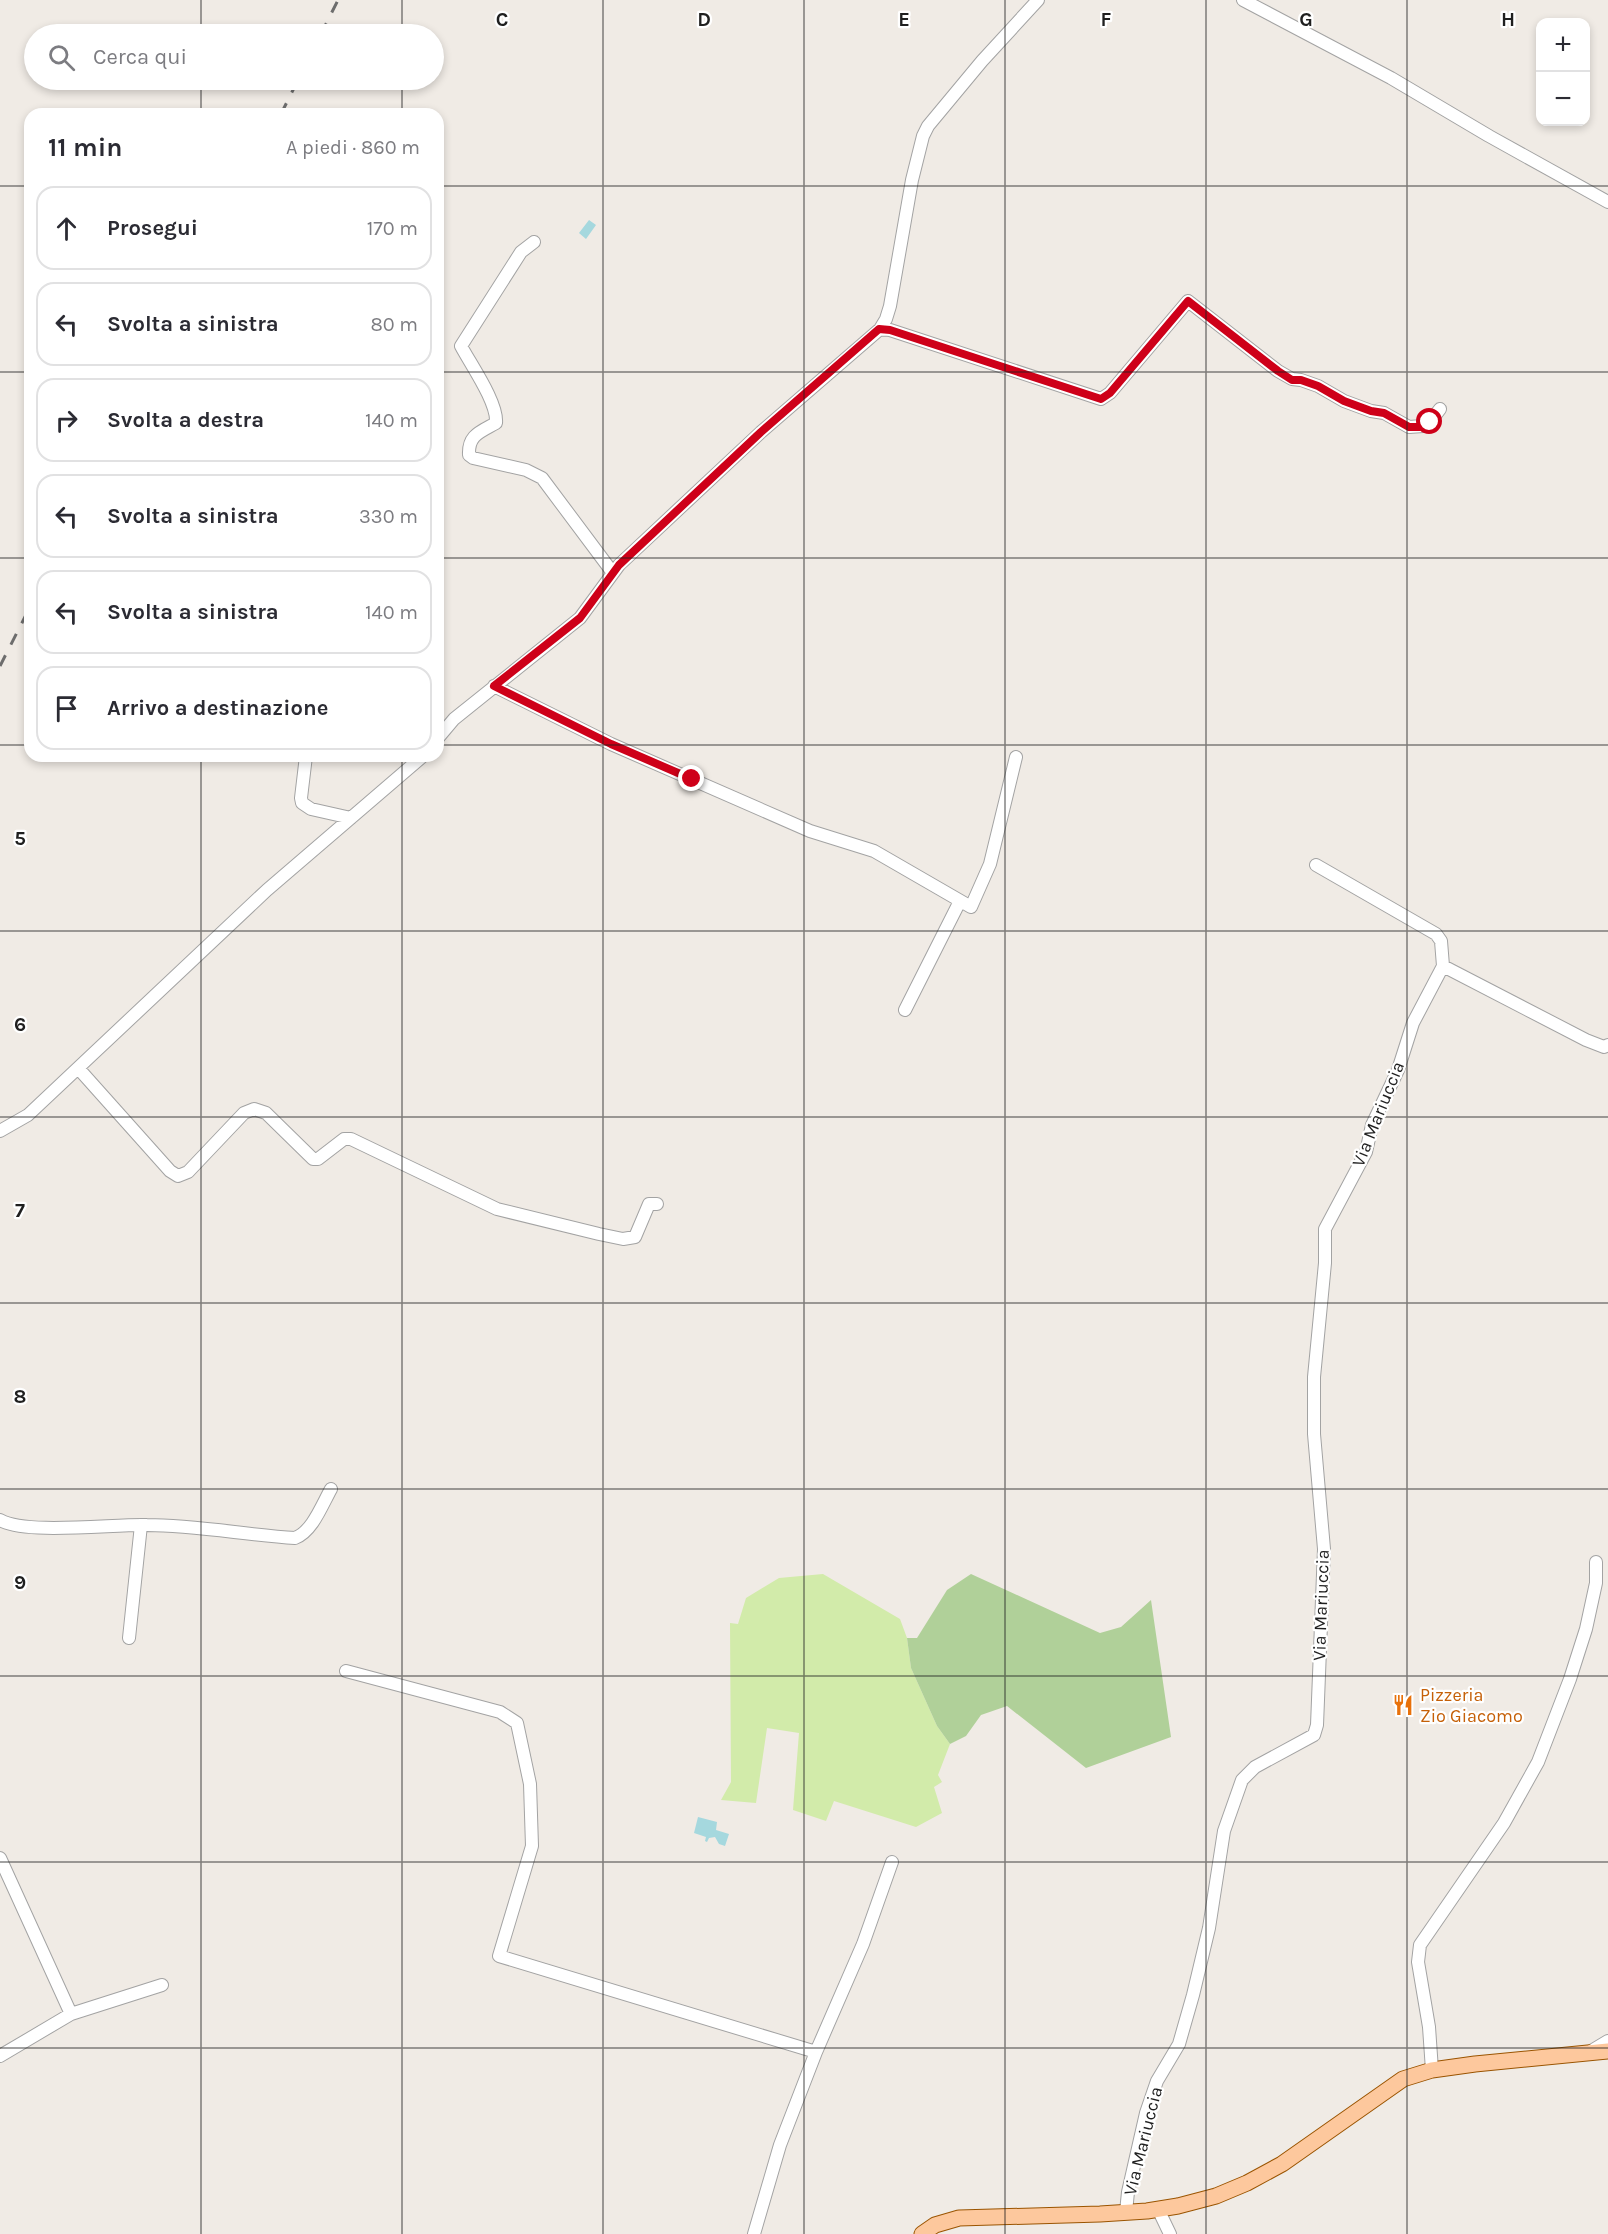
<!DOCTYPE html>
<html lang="it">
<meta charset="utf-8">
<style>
body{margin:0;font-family:Karla,sans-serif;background:#f7f7f7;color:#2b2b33}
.controls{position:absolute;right:18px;top:18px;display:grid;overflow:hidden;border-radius:12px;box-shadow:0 3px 9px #0003}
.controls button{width:54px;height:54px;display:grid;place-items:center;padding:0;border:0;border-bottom:2px solid #e1e1e2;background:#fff;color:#2b2b33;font:30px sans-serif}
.stop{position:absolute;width:18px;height:18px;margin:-14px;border:4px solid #ce0019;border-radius:50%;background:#fff}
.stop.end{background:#ce0019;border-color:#fff;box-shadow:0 2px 6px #0008}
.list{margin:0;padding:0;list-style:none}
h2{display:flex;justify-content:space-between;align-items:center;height:78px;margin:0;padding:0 24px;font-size:26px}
h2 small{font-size:20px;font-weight:400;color:#7c7c81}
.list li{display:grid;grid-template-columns:39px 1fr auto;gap:18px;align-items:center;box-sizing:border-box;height:84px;margin:0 12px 12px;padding:0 12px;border:2px solid #e1e1e2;border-radius:18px}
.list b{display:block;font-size:22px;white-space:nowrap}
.list em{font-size:20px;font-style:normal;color:#7c7c81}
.icon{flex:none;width:33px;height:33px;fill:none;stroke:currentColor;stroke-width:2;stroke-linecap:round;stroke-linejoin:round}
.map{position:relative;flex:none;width:1608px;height:2234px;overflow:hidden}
.search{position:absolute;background:#fff;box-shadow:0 3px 9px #0003;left:24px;top:24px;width:420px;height:66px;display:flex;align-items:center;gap:15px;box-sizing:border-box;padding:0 21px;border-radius:33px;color:#7c7c81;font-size:22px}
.panel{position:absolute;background:#fff;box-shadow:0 3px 9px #0003;left:24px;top:108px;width:420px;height:654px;border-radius:18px}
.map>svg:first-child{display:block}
</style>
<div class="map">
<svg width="1608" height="2234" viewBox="0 0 1608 2234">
<rect width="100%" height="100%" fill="#f0ebe5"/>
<path fill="#d2ebaa" d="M823,1574L900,1619L907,1638L911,1668L937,1726L950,1744L938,1775L942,1782L934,1787L942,1813L916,1827L834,1801L826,1821L793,1810L799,1733L767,1728L756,1803L721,1800L731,1782L730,1623L738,1624L746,1598L779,1578Z"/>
<path fill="#b0d099" d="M971,1574L1100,1633L1121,1627L1151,1600L1171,1737L1086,1768L1007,1706L981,1715L966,1736L950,1744L937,1726L911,1668L907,1638H917L947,1590Z"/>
<path fill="#a5d8de" d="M589,220L596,225L586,239L579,233Z
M698,1817L717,1822L716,1830L729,1834L725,1846L719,1844L715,1837L709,1838L707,1842L705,1841L706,1837L694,1833Z"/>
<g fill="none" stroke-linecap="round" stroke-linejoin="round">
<defs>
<path id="minor" d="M1243,0L1391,78L1489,136L1608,202
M534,242L521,252L461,346C471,365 498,403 496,423C480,432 468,435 469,455L473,458L526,470L542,478L613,573
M880,329L890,330L1101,399L1110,393L1188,301L1278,371L1292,379L1301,380L1318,386L1344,401L1371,411L1384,413L1409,427L1423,426L1430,422L1440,409
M494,686L611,744L810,831L874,851L971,907L990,864L1016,757
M438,738L454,719L580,618L619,565L761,432L880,329L886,319L890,306L912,180L923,136L928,126L982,61L1038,0
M306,756L301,798L302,803L311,809L351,818
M1443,966L1586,1040L1604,1047L1608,1045
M905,1010L960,901
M78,1068L170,1171L178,1176L188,1172L244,1113L254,1109L266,1113L313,1159H318L344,1139H351L497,1209L599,1234L623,1239L635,1237L649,1204H657
M0,1131L28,1115L267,890L423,756
M0,1520C26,1535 113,1524 147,1525C196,1525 246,1535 295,1538C312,1532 322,1505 331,1489
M129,1638L141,1525
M346,1671L500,1712L517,1723L530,1784L532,1846L499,1956L816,2052
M0,1858L71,2014
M1588,2053L1608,2041
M0,2056L71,2014L162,1985
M1432,2070L1429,2027L1418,1962L1420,1945L1504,1823L1538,1762L1570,1679L1586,1629L1596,1583V1562
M1158,2209L1170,2234
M1126,2212L1128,2192L1146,2113L1157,2081L1179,2044L1193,1995L1209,1928L1224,1831L1242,1780L1255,1767L1314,1735L1317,1725L1324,1549L1314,1434V1377L1325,1263V1229L1366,1152L1372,1125L1398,1070L1413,1023L1443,966L1441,941L1436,934L1316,865
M754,2234L780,2145L816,2052L863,1944L892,1862"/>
<path id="major" d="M922,2234L935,2225L959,2218L1100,2214L1147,2211L1178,2206L1216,2196L1247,2183L1282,2164L1403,2079L1432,2070L1475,2064L1608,2051"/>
</defs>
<use href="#minor" stroke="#a3a3a3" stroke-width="14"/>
<use href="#major" stroke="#9a5400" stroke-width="17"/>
<use href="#minor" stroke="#fff" stroke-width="12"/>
<use href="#major" stroke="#fdc89d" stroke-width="15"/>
<path stroke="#6d6d6d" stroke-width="3" stroke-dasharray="12 12" stroke-linecap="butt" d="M321,34L338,0
M281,114L298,80
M0,666L30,607"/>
</g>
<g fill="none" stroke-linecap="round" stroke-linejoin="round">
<path stroke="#ce0019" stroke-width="8" d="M692,779L611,744L494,686L580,618L619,565L761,432L879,329L890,330L1101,399L1110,393L1188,301L1278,371L1292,380H1301L1318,386L1344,401L1371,411L1384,413L1409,427H1419L1430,422"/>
</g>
<path fill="none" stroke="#1f1f1f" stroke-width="1.5" stroke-opacity="0.55" d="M201,0V34M402,0V34M603,0V2234M804,0V2234M1005,0V2234M1206,0V2234M1407,0V2234M201,80V114M402,80V114M0,186H30M438,186H1608M0,372H30M438,372H1608M0,558H30M438,558H1608M0,745H30M438,745H1608M201,756V2234M402,756V2234M0,931H1608M0,1117H1608M0,1303H1608M0,1489H1608M0,1676H1608M0,1862H1608M0,2048H1608"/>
<defs>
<symbol id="restaurant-bare" viewBox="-9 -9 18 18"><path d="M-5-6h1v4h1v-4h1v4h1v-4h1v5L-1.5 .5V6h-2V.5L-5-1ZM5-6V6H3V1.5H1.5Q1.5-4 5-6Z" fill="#e8710a" stroke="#fff" stroke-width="2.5" paint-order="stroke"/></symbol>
</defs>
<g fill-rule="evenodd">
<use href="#restaurant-bare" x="1388" y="1690" width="30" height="30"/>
</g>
<g text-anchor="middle" stroke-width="4.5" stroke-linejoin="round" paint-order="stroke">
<g font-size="18" fill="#1f1f1f" stroke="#fff">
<text transform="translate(1378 1114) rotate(-68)" y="6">Via Mariuccia</text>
<text transform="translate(1321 1605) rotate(-88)" y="6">Via Mariuccia</text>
<text transform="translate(1143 2141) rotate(-76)" y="6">Via Mariuccia</text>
</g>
<g font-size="18" fill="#c56008" stroke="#fff" text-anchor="start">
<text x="1420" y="1701">Pizzeria<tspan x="1420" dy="21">Zio Giacomo</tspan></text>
</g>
</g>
<g font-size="20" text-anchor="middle" font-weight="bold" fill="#1f1f1f" stroke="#fff" stroke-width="4.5" stroke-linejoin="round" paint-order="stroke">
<text x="502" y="26">C</text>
<text x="704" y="26">D</text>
<text x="904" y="26">E</text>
<text x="1106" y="26">F</text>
<text x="1306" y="26">G</text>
<text x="1508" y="26">H</text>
<text x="20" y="845">5</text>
<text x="20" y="1031">6</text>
<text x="20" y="1217">7</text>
<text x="20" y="1403">8</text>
<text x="20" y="1589">9</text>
</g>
</svg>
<div class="controls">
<button>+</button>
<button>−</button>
</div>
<div class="stop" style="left:1430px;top:422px"></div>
<div class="stop end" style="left:692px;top:779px"></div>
<div class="search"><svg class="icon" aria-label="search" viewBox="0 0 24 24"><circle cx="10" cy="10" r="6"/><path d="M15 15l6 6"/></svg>Cerca qui</div>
<section class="panel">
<h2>11 min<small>A piedi · 860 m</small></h2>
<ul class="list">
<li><svg class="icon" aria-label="ahead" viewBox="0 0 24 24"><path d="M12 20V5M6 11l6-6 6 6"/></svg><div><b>Prosegui</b></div><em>170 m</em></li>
<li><svg class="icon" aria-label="left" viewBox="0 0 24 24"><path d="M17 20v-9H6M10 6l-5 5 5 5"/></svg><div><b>Svolta a sinistra</b></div><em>80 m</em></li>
<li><svg class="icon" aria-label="right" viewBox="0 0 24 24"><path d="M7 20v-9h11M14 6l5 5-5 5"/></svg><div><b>Svolta a destra</b></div><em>140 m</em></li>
<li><svg class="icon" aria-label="left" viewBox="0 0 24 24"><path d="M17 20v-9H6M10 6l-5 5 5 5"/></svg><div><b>Svolta a sinistra</b></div><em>330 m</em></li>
<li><svg class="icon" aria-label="left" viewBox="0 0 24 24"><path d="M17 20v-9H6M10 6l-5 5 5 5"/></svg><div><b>Svolta a sinistra</b></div><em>140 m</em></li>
<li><svg class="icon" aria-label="arrive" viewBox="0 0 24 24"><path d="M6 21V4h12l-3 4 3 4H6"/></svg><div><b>Arrivo a destinazione</b></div></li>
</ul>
</section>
</div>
